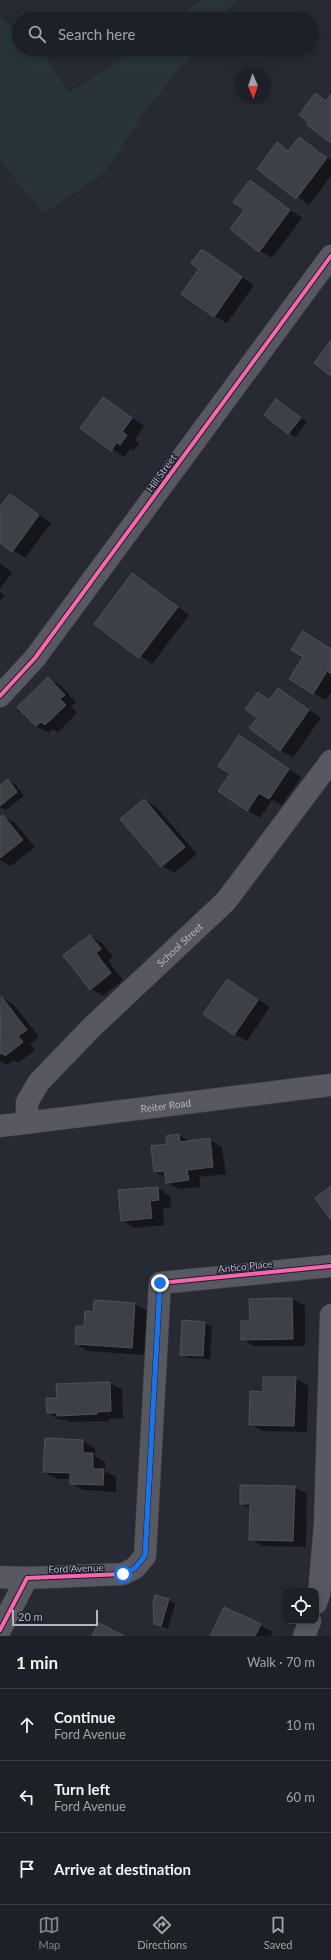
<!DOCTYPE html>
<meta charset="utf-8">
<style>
body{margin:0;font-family:Lato,sans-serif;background:#25282e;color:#f1f3f6}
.controls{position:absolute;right:12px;bottom:12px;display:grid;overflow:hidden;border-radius:8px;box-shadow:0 2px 10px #0003}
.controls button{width:36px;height:36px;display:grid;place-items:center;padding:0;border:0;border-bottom:1px solid #3b3e43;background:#1d2026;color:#f1f3f6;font:20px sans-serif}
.compass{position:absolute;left:235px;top:68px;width:36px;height:36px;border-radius:50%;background:#1d2026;box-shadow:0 2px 10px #0003;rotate:178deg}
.scale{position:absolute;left:12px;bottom:10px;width:86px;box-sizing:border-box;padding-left:4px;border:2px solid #b1b4c3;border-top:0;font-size:11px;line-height:14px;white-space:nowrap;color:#b1b4c3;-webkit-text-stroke:3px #1c1e2c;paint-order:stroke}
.stop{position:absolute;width:12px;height:12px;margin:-9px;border:3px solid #1a73e8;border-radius:50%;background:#fff}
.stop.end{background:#1a73e8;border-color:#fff;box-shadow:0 1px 4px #0008}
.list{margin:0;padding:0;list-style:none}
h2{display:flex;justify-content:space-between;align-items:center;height:52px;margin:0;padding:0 16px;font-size:17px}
h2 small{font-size:13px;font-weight:400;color:#a0a3a7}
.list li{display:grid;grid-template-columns:26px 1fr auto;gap:12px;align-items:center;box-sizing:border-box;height:72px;padding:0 16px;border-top:1px solid #3b3e43}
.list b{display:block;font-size:15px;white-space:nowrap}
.list p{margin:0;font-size:13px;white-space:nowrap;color:#a0a3a7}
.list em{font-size:13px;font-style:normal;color:#a0a3a7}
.icon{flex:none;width:22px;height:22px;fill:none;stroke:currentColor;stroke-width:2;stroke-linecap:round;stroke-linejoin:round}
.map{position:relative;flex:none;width:331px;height:1636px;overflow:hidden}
.search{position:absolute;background:#1d2026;box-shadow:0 2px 10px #0003;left:12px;right:12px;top:12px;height:44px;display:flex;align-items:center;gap:10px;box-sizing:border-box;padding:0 14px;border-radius:22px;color:#a0a3a7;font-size:15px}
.sheet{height:268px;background:#1d2026}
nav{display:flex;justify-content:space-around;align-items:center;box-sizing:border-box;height:56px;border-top:1px solid #3b3e43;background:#1d2026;font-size:11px;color:#a0a3a7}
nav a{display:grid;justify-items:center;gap:2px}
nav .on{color:#818490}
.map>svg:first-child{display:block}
</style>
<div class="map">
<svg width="331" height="1636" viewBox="0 0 331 1636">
<rect width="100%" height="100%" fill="#272a32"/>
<path fill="#283439" d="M200,0H237L221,19H176Z
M0,17L19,34V49H37L45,56L69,93L137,49H196L146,110L105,172L44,213L0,161Z"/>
<path fill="#0007" d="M299,138L331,160V176L309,205L258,168L277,144L290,151Z
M250,181L302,218L272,258L260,251L246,210Z
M202,250L254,285L227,323L214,316L200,269Z
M103,398L144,426L135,440L139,443L133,451L130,449L124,457L81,428Z
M277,401L307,422L295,437L289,433Z
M10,495L51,523L25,558L0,542V508Z
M0,563L12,573L0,588Z
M133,575L189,615L152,664L96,624Z
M0,592L5,596L0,601Z
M304,632L331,649V692L326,700L313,693L304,657Z
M48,678L61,686L76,702L71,707L77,713L58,732L53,729L49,733L36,726Z
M279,689L321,718L293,757L280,750L258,718V693L270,700Z
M239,736L301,777L282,805L272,800L260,818L219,791L231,774Z
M8,780L15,784L24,796L6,810L0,807V786Z
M144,800L156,807L197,854L174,873L162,866Z
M3,816L15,823L35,847L11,866L0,860V818Z
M90,936L102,943L113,957L108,961L123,980L103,996L91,989Z
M228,981L270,1007L247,1041L234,1034Z
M1,997L14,1005L39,1037L30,1044L35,1050L18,1063L14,1060L7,1065L0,1061V998Z
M179,1135L190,1142L210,1140L222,1147L226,1174L199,1177L201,1187L179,1189L167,1182L166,1178L155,1172L168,1145Z
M158,1188L170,1196L171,1207L163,1208L164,1225L134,1228L122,1220Z
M292,1299L305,1306V1346H254L242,1339L251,1322L250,1300Z
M135,1304L147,1311L144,1355L88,1351L76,1344L94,1313Z
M205,1323L212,1327L210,1359L188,1358L181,1354Z
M295,1378L308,1386L307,1432L263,1431L250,1424L264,1393Z
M110,1383L122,1390L123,1418L109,1419L110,1421L71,1422L66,1420H60L48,1413L58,1399Z
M83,1441L95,1448V1456L105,1462V1471L116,1477V1492L83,1490L71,1483V1479H57L44,1472Z
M294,1487L307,1494L306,1547L263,1546L250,1539L251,1509L241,1503Z
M169,1600L175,1604L168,1629L155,1624Z
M260,1625L273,1632L271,1636H212Z"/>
<path fill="#3e4048" stroke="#4f5159" d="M315,93L326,101L331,94V143L307,125L309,123L299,115Z
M299,137L327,158L296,199L257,169L277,142L288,151Z
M250,180L290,210L259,252L230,229L244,210L233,202Z
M202,249L242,277L214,317L181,294L199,269L191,263Z
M331,340V376L314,363Z
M103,397L132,418L122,432L127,435L120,445L117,442L111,451L80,428Z
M276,399L301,418L288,434L264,415Z
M10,494L39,515L12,552L0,543V507Z
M132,573L178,607L139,658L94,624Z
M303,631L331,649V674L327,671L313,694L289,679L303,657L291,650Z
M48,677L65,695L60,699L66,705L45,725L41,722L36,726L17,707Z
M278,688L309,710L280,751L249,728L257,718L245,709L258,692L269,700Z
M239,735L289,769L269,799L259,793L247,811L218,791L230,774L218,766Z
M8,779L17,792L0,806V785Z
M144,799L185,847L161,867L120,819Z
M3,815L23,840L0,858V817Z
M90,935L101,949L96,953L111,973L90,990L63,955Z
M227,979L258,1000L234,1035L203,1014Z
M1,996L27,1030L18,1036L23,1042L5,1056L2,1053L0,1054Z
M179,1134L180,1142L210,1138L213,1167L187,1170L189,1180L166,1183L164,1171L154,1172L151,1146L167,1144L166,1136Z
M331,1186V1220L315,1198Z
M158,1187L159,1200L150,1201L152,1218L121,1221L118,1190Z
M292,1298L293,1339L241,1340V1321H250L249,1299Z
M94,1300L135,1303L132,1348L75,1344L76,1326H84L85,1311L93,1312Z
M182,1320L205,1322L203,1356L180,1355Z
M263,1377H296L294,1426L249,1425L250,1391L263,1392Z
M110,1382L111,1411L97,1412V1414L57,1416V1413H47L46,1398H57L56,1384Z
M45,1438L83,1440V1453H93V1469H104L103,1485L70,1484V1473L43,1472Z
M240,1485L295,1486L293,1541L249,1540L250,1504H240Z
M155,1595L169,1599L161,1626L154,1624L153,1603Z
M224,1607L261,1624L255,1636H210Z
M99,1623L124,1636H92Z"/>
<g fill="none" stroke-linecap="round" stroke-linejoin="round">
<defs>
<g id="street">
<path d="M0,696L35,658L331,256"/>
<path id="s1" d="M27,1122V1102L39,1082L92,1027L226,901L331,761"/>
<path id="s2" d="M0,1126L331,1085"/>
<path d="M0,1577L27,1578"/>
<path d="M316,1603L319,1594L325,1525L331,1315"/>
<path d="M0,1630L27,1578L123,1574L135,1568L145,1556L160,1283L331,1266"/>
<path d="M304,1636L310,1621"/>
</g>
</defs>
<use href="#street" stroke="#43454b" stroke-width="23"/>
<use href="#street" stroke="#575860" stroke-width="22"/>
<defs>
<path id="cycleway" d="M0,696L35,658L331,256
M0,1630L27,1578L123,1574L135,1568L145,1556L160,1283L331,1266"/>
</defs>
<use href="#cycleway" stroke="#1c1e2c" stroke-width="6"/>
<use href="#cycleway" stroke="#f766af" stroke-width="4"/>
</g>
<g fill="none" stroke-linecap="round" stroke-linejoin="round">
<path stroke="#1a73e8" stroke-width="5" d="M123,1574L135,1568L145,1556L160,1283"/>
</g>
<g text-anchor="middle" stroke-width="3" stroke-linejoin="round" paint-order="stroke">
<g font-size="10" fill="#b1b4c3" stroke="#1c1e2c">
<text transform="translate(161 473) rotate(-54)" y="4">Hill Street</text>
<text dy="4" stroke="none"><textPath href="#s1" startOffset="240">School Street</textPath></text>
<text dy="4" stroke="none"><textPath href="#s2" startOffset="167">Reiter Road</textPath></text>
<text transform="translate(245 1266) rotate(-6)" y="4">Antico Place</text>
<text transform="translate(76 1568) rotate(-2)" y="4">Ford Avenue</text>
</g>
</g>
</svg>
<div class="controls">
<button><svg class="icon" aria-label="locate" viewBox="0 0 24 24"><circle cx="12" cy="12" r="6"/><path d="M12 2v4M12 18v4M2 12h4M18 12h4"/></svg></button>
</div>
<svg class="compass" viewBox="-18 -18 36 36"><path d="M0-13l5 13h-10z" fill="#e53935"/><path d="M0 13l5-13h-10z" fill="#a0a3a7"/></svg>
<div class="scale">20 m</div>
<div class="stop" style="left:123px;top:1574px"></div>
<div class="stop end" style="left:160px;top:1283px"></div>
<div class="search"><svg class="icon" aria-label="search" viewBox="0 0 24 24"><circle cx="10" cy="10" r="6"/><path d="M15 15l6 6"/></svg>Search here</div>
</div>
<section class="sheet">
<h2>1 min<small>Walk · 70 m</small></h2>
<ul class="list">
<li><svg class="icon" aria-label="ahead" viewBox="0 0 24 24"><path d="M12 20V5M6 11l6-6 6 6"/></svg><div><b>Continue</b><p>Ford Avenue</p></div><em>10 m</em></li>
<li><svg class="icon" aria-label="left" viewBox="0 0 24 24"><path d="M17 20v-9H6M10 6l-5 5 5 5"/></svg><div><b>Turn left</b><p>Ford Avenue</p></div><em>60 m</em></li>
<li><svg class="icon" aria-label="arrive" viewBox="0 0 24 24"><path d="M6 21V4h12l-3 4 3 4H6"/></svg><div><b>Arrive at destination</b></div></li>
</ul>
</section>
<nav>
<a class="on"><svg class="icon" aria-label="map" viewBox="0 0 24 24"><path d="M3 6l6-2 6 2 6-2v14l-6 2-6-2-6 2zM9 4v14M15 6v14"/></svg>Map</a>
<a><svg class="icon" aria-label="directions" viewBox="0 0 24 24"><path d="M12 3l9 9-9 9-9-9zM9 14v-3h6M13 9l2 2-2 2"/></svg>Directions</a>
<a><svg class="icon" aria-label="saved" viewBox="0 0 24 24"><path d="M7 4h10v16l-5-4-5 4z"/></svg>Saved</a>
</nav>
